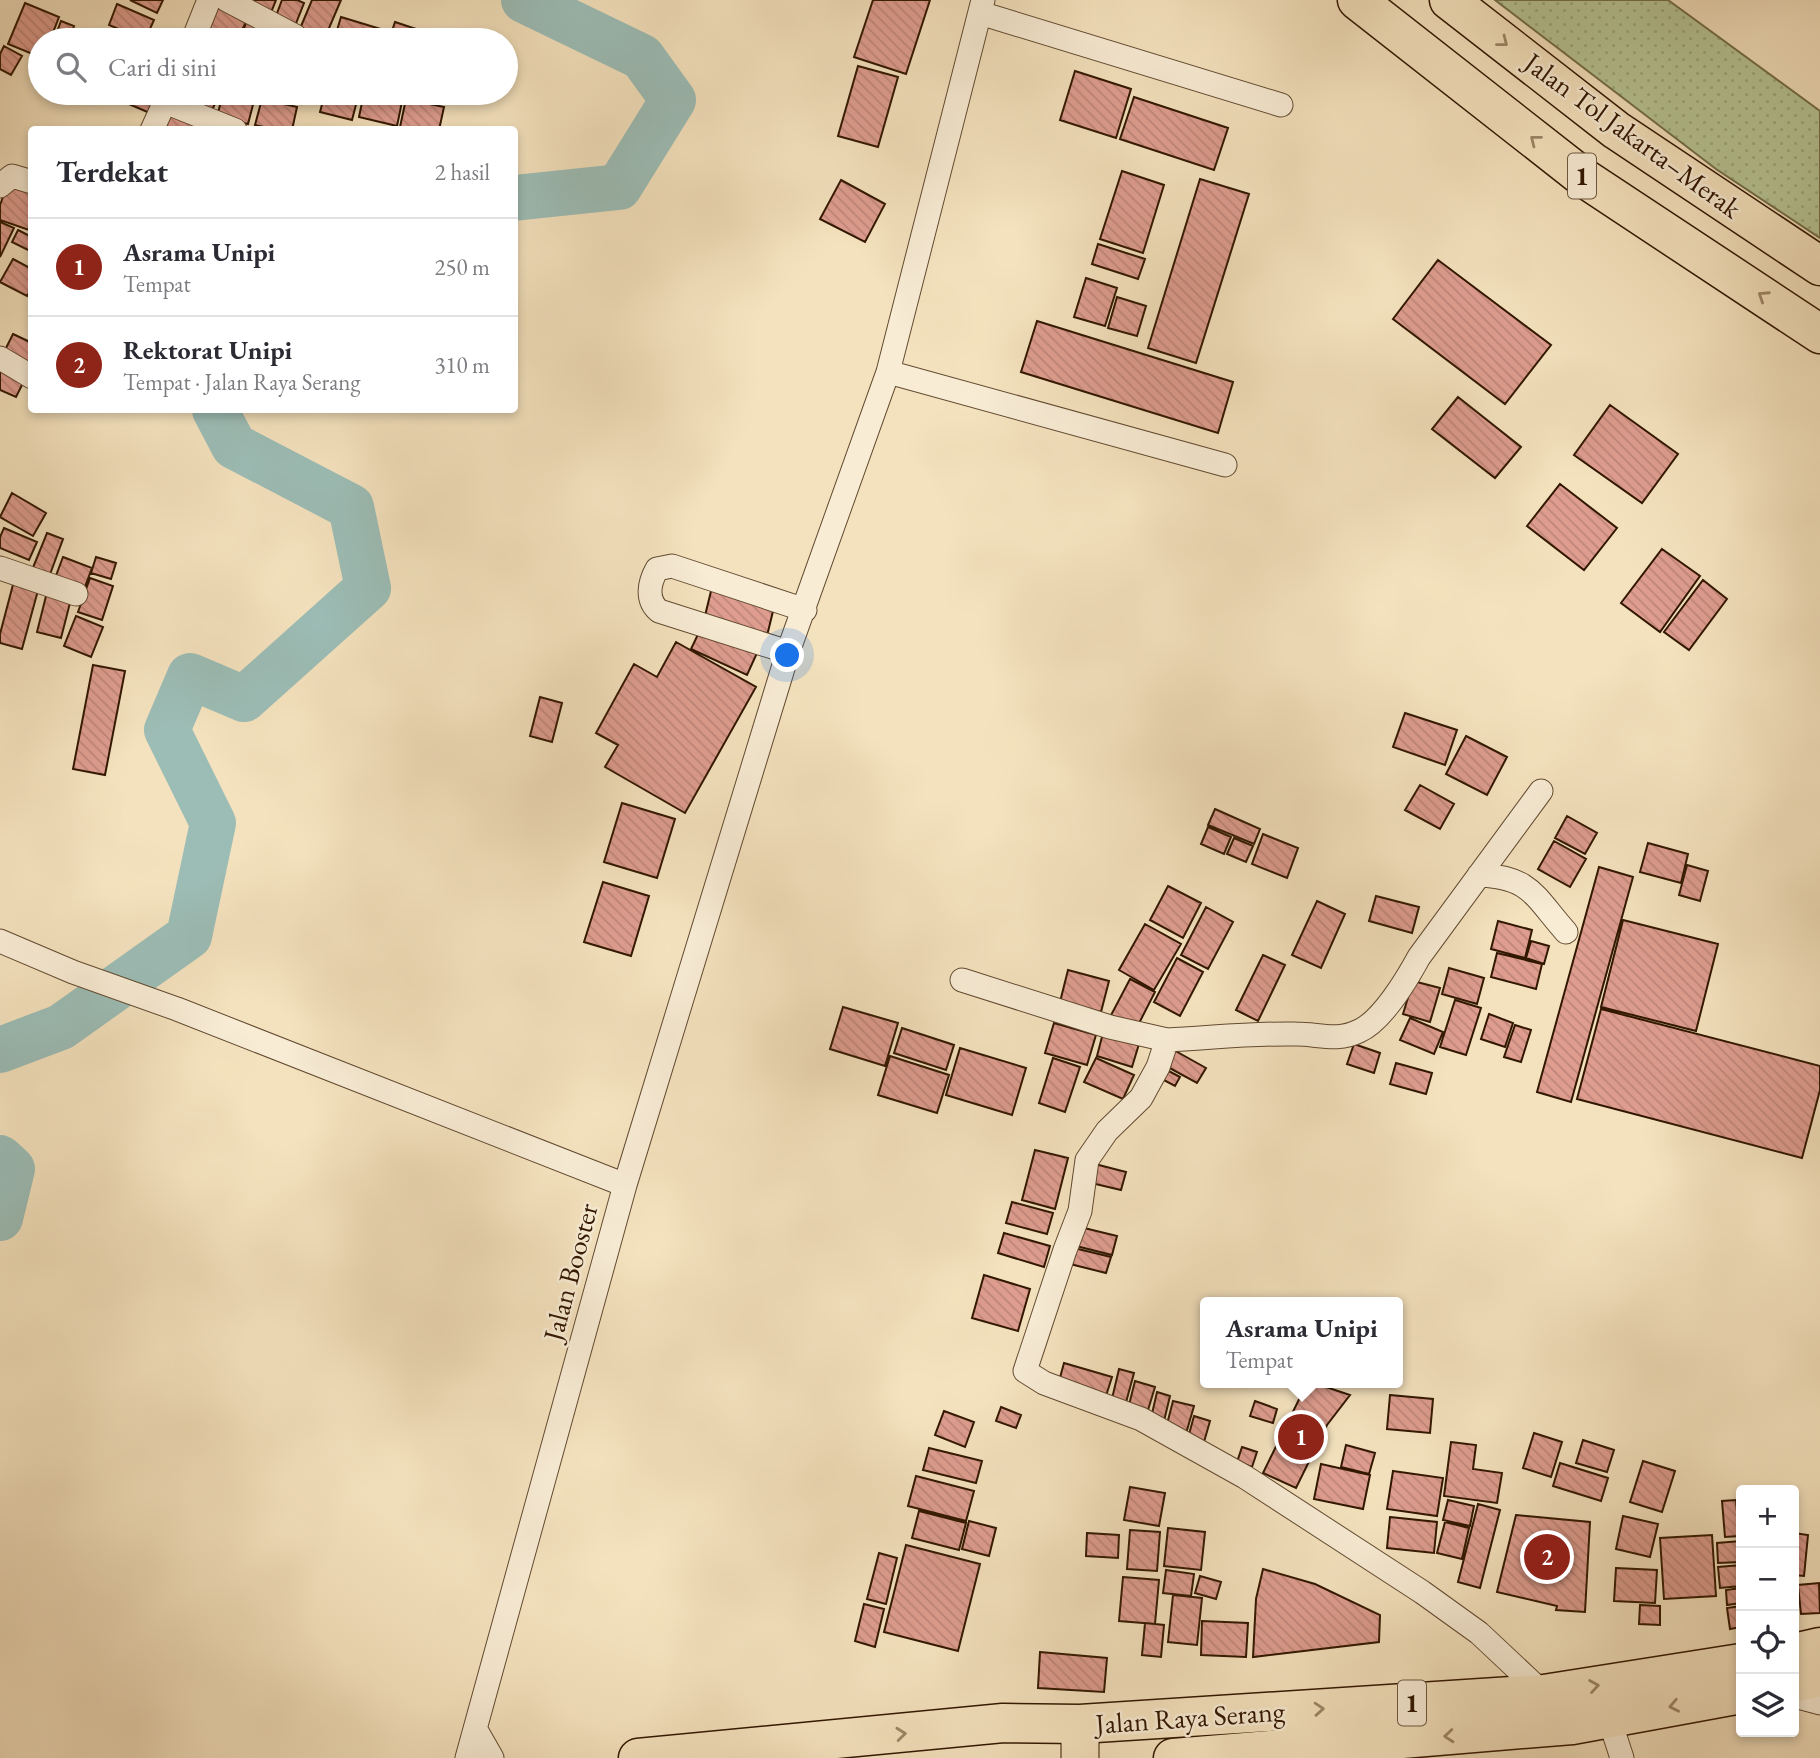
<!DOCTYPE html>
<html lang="id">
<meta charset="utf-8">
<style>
body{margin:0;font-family:"EB Garamond",serif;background:#f7f7f7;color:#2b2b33}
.controls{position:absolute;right:21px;bottom:21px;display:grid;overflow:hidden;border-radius:7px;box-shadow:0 4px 10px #0003}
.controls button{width:63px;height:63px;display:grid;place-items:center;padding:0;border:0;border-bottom:2px solid #e1e1e2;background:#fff;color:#2b2b33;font:35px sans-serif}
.you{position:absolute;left:788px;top:656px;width:24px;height:24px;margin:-18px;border:5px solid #fff;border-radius:50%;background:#1a73e8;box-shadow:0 0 0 10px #1a73e833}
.badge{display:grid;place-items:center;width:46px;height:46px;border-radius:50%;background:#8f2418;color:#fff;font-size:23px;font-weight:700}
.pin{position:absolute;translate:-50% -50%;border:4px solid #fff;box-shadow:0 2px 7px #0006}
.popup{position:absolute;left:1200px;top:1297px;width:203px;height:91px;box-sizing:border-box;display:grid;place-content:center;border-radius:7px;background:#fff;filter:drop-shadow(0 2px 5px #0005);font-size:23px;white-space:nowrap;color:#7c7c81}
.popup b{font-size:26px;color:#2b2b33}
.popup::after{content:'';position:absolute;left:50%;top:100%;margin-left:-14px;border:14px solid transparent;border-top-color:#fff}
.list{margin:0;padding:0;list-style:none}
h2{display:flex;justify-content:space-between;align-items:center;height:91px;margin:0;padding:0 28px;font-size:30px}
h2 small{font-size:23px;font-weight:400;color:#7c7c81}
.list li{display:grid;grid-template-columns:46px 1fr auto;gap:21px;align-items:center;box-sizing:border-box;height:98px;padding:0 28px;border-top:2px solid #e1e1e2}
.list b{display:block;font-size:26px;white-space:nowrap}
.list p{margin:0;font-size:23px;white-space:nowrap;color:#7c7c81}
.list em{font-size:23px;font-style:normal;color:#7c7c81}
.icon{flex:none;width:38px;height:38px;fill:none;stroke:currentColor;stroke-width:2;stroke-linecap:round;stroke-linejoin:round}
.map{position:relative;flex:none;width:1820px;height:1758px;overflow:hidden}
.search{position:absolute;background:#fff;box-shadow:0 4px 10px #0003;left:28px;top:28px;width:490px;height:77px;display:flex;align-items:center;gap:18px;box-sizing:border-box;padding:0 24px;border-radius:38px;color:#7c7c81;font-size:26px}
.panel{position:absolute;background:#fff;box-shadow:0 4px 10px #0003;left:28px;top:126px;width:490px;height:287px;border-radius:7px}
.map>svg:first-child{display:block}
</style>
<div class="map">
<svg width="1820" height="1758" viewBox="0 0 1820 1758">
<defs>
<pattern id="grass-dots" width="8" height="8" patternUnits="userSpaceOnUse" patternTransform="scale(1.75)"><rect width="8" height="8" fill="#b6c495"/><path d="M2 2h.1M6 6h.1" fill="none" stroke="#9da87f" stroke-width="1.8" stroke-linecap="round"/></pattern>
<pattern id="building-back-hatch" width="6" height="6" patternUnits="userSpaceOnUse" patternTransform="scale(1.75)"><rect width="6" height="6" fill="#de9d8f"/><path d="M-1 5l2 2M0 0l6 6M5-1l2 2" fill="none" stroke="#bf867a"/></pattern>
</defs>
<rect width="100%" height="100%" fill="#f4e2be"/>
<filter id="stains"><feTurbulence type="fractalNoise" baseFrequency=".00286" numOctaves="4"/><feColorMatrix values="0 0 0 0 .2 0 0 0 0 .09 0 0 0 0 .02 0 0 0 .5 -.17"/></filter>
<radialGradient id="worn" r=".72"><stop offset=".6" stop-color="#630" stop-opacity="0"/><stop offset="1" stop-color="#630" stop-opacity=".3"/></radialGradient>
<path fill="url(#grass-dots)" stroke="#746e4a" stroke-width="2" d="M1495,0H1668L1820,111V238L1716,169Z"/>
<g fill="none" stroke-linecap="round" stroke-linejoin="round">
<path stroke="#9cbdb6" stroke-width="46" d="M514,198L619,187L673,100L642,57L524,0
M0,1050L61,1027L189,936L213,823L167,730L190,676L244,699L368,588L351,507L234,446L215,410
M0,1158L12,1169L0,1218"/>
</g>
<path fill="url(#building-back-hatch)" stroke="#321700" stroke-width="2" d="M130,0H163L157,13Z
M255,0H276L270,15L251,7Z
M282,0H297L304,3L293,31L273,24Z
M312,0H341L324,40L299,31Z
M873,0H930L906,74L854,57Z
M25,3L59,17L50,40H40V57L8,44Z
M117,4L154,20L145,40L109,25Z
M215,4L247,20L237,40H204Z
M341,17L387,31L384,40H334Z
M61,21L74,26L69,40H54Z
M246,22L277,31L274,40H241Z
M395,22L422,31L419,40H389Z
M4,46L22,56L11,75L0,69V54Z
M858,66L898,77L878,147L838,136Z
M1075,71L1131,89L1116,138L1060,120Z
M128,93H161L152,114L124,102Z
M173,93H209L218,97L209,117Z
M223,93H256L248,124L217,117Z
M264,93H303L301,104L263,95Z
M325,93H359L352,120L320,112Z
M364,93H385L403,97L397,126L359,117Z
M1134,97L1228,128L1214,170L1120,139Z
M262,99L297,107L292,130H275L255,125Z
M406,99L444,107L439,130H412L400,127Z
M168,106L206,123L203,130H158Z
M1122,171L1164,185L1143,253L1100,239Z
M1200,179L1249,194L1196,363L1148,348Z
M841,180L885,204L865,242L820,219Z
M9,181L32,189V223L29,230L0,220V205Z
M0,222L14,228L0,257Z
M18,230L32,237V252L12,242Z
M1098,244L1145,259L1138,279L1092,264Z
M13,259L32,269V288L27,296L0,282Z
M1438,260L1551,345L1505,404L1393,319Z
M1086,278L1117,288L1105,326L1074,317Z
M1117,297L1146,306L1137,336L1108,328Z
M1037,321L1233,382L1218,433L1021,372Z
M13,334L32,343V363L29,368L2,356Z
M0,368L25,379L16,397L0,390Z
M1458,397L1521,447L1495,478L1432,429Z
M1610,405L1678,454L1642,503L1574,455Z
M1560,484L1617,528L1584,570L1527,526Z
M12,493L46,513L33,536L0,517Z
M4,528L37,542L29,560L0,548V537Z
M47,533L63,539L49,577L32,570Z
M1662,549L1700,576L1660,632L1621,603Z
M63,557L92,568L83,592L54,581Z
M96,557L116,563L111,579L91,573Z
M15,577L40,583L22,649L0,643V634Z
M90,578L113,586L102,620L78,612Z
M1703,580L1727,599L1689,650L1664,632Z
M712,587L775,603L766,640L703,624Z
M48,588L72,595L61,638L37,632Z
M76,616L103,627L91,657L64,646Z
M701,628L757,653L747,675L691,649Z
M676,642L756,687L685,813L605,767L618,745L596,733L634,664L657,677Z
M93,665L125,671L105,775L73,769Z
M540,697L562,703L552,742L530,736Z
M1405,713L1457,730L1445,765L1393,747Z
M1466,736L1507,757L1487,795L1446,774Z
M1420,785L1454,804L1440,829L1405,810Z
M622,803L675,819L657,878L604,862Z
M1215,809L1260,829L1254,844L1208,825Z
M1567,816L1597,833L1585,854L1555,838Z
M1208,827L1231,837L1224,854L1201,844Z
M1263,834L1298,848L1287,878L1252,864Z
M1234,838L1253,846L1246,862L1227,854Z
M1554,841L1586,859L1570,887L1538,869Z
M1648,843L1688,854L1681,883L1640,872Z
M1687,865L1708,871L1700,901L1679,895Z
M1599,867L1633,877L1571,1102L1537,1092Z
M603,882L649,896L631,956L584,942Z
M1168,886L1201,903L1183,938L1150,920Z
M1376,896L1419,907L1412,933L1369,921Z
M1317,901L1345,914L1321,968L1292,955Z
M1206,907L1233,922L1208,969L1181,955Z
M1623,920L1718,944L1696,1031L1601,1007Z
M1498,921L1532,930L1525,958L1491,949Z
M1145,924L1181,944L1154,990L1119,970Z
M1531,941L1549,946L1544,964L1526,958Z
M1497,953L1542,964L1536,989L1491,977Z
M1263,955L1285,965L1258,1021L1236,1010Z
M1177,958L1203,972L1180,1016L1154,1002Z
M1449,968L1484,978L1477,1004L1442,994Z
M1068,970L1109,981L1101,1012L1060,1002Z
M1130,979L1155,992L1134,1033L1109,1019Z
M1413,981L1440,988L1430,1022L1403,1014Z
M1455,1000L1481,1008L1466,1055L1440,1047Z
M843,1007L898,1023L885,1066L830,1049Z
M1601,1009L1820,1066V1090L1802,1158L1577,1099Z
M1489,1014L1513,1023L1505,1047L1481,1039Z
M1410,1018L1443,1032L1434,1054L1400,1040Z
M1054,1023L1096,1035L1087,1065L1045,1053Z
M1515,1025L1531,1030L1521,1062L1504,1057Z
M902,1028L954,1045L946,1070L894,1053Z
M1103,1033L1139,1044L1132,1067L1097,1056Z
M1354,1044L1380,1053L1374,1073L1347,1064Z
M960,1048L1026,1068L1012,1115L946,1095Z
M1172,1049L1206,1068L1197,1083L1164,1065Z
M890,1056L949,1075L937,1113L878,1095Z
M1053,1058L1080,1067L1065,1112L1039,1103Z
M1096,1058L1134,1075L1123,1099L1084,1082Z
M1396,1063L1432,1073L1426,1094L1390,1084Z
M1163,1068L1180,1077L1175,1086L1158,1077Z
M1035,1150L1068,1158L1055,1209L1022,1200Z
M1091,1163L1126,1172L1121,1190L1087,1182Z
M1012,1202L1053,1213L1047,1234L1006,1223Z
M1080,1227L1117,1236L1112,1255L1076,1246Z
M1004,1233L1050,1246L1044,1267L998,1253Z
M1074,1248L1111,1257L1106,1273L1070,1264Z
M984,1275L1030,1289L1018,1331L972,1318Z
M1064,1363L1112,1377L1105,1399L1058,1385Z
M1119,1369L1134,1373L1125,1406L1111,1403Z
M1135,1381L1155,1387L1148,1410L1129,1405Z
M1307,1383H1314L1350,1395L1327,1425L1296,1488L1263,1473Z
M1157,1392L1170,1396L1164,1421L1151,1418Z
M1390,1395L1433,1399L1430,1433L1387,1429Z
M1173,1401L1194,1406L1185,1437L1165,1432Z
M1255,1401L1277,1409L1273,1423L1250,1416Z
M1001,1407L1021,1415L1016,1428L996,1421Z
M944,1411L974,1422L965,1447L935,1435Z
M1194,1416L1210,1421L1204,1442L1188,1438Z
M1534,1433L1562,1442L1551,1477L1523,1468Z
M1583,1440L1614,1450L1607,1472L1576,1463Z
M1451,1442L1476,1445L1473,1469L1502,1473L1497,1503L1444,1496Z
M1346,1445L1375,1453L1369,1474L1341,1467Z
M1242,1447L1257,1452L1252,1467L1237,1462Z
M929,1448L982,1461L976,1483L923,1470Z
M1643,1461L1675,1471L1662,1512L1630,1502Z
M1560,1463L1608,1478L1601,1501L1553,1486Z
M1321,1464L1370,1475L1363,1509L1314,1499Z
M1393,1471L1443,1478L1437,1516L1387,1509Z
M916,1476L974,1491L966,1521L908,1506Z
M1130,1487L1165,1493L1159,1526L1124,1520Z
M1448,1500L1474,1506L1470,1526L1443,1520Z
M1736,1500L1739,1536L1725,1537L1722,1501Z
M1478,1504L1500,1510L1480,1588L1458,1582Z
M919,1511L966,1523L959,1550L912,1538Z
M1516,1515L1590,1522L1585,1612L1556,1610L1557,1606L1497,1592Z
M1623,1516L1658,1524L1650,1557L1616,1549Z
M1390,1517L1437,1522L1434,1553L1387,1548Z
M969,1521L996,1528L989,1556L962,1549Z
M1445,1522L1469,1528L1462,1559L1437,1553Z
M1168,1528L1205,1532L1201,1570L1164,1566Z
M1130,1530L1160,1532L1157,1571L1127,1569Z
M1087,1533L1119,1535L1118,1558L1086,1556Z
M1794,1533L1808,1535L1804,1576L1794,1575Z
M1712,1535L1716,1596L1664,1599L1660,1538Z
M1741,1541V1562L1718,1563L1717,1543Z
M906,1545L980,1564L958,1651L884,1632Z
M879,1553L897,1558L886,1604L867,1599Z
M1741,1565V1586L1720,1588L1718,1567Z
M1616,1568L1657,1570L1655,1603L1614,1601Z
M1263,1569L1315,1584L1380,1615L1379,1642L1253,1657L1256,1599Z
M1166,1570L1194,1574L1191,1596L1163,1593Z
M1200,1576L1221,1582L1216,1599L1195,1593Z
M1123,1577L1159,1580L1155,1624L1119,1621Z
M1819,1583L1820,1613L1801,1614L1798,1585Z
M1741,1588V1603L1727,1605L1726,1590Z
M1173,1595L1202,1598L1197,1645L1168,1642Z
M864,1604L884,1609L875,1647L855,1641Z
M1640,1605L1660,1606V1625L1639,1624Z
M1741,1606V1627L1730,1629L1727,1608Z
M1202,1621L1248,1623L1246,1657L1201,1655Z
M1145,1623L1164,1625L1161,1657L1142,1655Z
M1040,1652L1107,1658L1104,1692L1038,1688Z"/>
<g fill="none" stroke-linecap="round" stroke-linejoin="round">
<defs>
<path id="street" d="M227,0L295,36
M980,13L1281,105
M193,40L209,0
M165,102L235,130
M152,130L169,93
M0,186L12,176L32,182
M0,358L32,377
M888,372L1225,465
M0,568L76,594
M788,652L659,611C646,600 649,583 657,569L672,566L805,610
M1541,791L1419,957C1407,979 1382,1021 1359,1031C1337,1042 1319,1034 1296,1034C1253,1033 1210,1038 1167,1040L1158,1067L1141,1098L1107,1131L1087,1160L1080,1211L1065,1250L1025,1371L1044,1383L1141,1419L1245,1477L1422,1592L1479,1633L1544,1694
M1479,875C1531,877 1534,896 1566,932
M0,941L73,972L177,1009L625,1185L467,1758
M962,980L1110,1027L1167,1040
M625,1185L788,652L888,372L983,0
M1794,1696L1820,1703
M1609,1718L1622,1758
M476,1730L492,1758"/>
<path id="primary" d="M1080,1724V1758"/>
<path id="highway" d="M1357,0L1584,178L1820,334
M1449,0L1616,130L1820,266
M1794,1653L1820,1647
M1794,1683L1820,1677
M638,1758L1003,1723L1080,1724L1544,1694L1741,1663
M1173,1758L1572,1725L1741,1694"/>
</defs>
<use href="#street" stroke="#624a30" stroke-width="25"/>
<use href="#primary" stroke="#321700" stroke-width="39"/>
<use href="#highway" stroke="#321700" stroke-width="41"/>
<use href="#street" stroke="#f8ecd5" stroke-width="23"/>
<use href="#primary" stroke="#f4e2be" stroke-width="37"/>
<use href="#highway" stroke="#f4e2be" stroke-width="38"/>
</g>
<defs><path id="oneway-chevron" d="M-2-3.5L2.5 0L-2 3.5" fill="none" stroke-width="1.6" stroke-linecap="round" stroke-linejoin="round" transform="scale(1.75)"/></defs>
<g stroke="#9d8768">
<use href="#oneway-chevron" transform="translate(1503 42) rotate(38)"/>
<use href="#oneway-chevron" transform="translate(1535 140) rotate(-142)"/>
<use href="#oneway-chevron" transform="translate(1763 296) rotate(-147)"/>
<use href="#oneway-chevron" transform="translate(1594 1686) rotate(-9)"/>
<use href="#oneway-chevron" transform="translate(1674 1706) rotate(169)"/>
<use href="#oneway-chevron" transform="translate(1319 1709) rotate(-4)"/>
<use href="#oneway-chevron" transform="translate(901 1734) rotate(-6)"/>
<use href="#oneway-chevron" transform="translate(1449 1736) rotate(175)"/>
</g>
<g text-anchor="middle" stroke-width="5" stroke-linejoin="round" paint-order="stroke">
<g fill="#f8ecd5" stroke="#6d5740" stroke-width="2">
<rect x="1568" y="153.5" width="28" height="45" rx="5"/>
<rect x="1398" y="1680.5" width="28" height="45" rx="5"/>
</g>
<g font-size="26" font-weight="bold" fill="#321700">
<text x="1582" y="185">1</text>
<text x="1412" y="1712">1</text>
</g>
<g font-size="28" fill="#321700" stroke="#f8ecd5">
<text transform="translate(1633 135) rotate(36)" y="10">Jalan Tol Jakarta–Merak</text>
<text transform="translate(570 1272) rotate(-75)" y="10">Jalan Booster</text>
<text transform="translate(1190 1717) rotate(-4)" y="10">Jalan Raya Serang</text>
</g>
</g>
<rect width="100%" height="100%" filter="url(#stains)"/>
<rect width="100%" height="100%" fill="url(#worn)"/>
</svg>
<div class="controls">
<button>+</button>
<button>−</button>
<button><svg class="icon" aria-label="locate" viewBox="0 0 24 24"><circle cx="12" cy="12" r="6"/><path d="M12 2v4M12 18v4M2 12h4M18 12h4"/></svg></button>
<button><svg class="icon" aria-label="layers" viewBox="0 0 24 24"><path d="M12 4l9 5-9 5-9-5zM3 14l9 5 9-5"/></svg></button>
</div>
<div class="you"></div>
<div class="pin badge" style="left:1301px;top:1437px">1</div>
<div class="popup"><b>Asrama Unipi</b>Tempat</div>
<div class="pin badge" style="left:1547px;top:1557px">2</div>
<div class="search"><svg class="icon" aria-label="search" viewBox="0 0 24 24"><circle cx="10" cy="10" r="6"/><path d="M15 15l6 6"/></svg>Cari di sini</div>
<section class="panel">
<h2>Terdekat<small>2 hasil</small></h2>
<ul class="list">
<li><span class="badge">1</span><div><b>Asrama Unipi</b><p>Tempat</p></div><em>250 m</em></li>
<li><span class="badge">2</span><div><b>Rektorat Unipi</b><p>Tempat · Jalan Raya Serang</p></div><em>310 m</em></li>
</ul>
</section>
</div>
